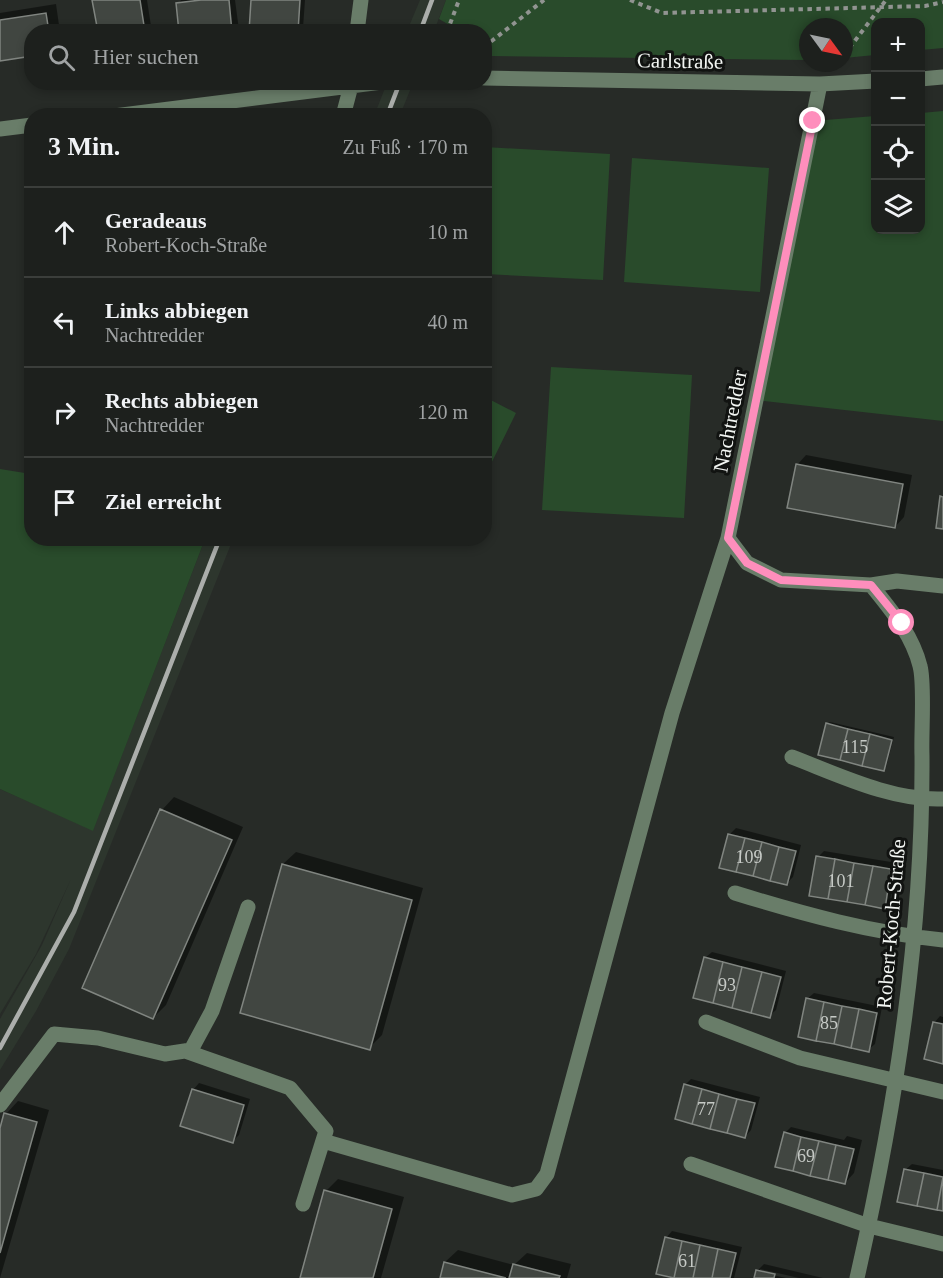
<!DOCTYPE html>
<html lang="de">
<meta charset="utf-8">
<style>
body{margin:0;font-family:Georgia,serif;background:#2a2d2a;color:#f1f3f6}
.controls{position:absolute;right:18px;top:18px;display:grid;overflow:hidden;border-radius:12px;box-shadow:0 3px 9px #0003}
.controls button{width:54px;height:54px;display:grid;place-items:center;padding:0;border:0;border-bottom:2px solid #3b3e3b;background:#1d201d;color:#f1f3f6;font:30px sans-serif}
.compass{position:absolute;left:799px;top:18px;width:54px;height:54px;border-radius:50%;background:#1d201d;box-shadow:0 3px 9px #0003;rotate:123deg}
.stop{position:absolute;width:18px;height:18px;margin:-14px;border:4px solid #fe8ebc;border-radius:50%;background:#fff}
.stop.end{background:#fe8ebc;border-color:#fff;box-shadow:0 2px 6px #0008}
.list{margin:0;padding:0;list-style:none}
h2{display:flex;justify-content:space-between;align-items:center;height:78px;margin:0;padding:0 24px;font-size:26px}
h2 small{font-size:20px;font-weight:400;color:#a0a3a4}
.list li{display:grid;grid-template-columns:39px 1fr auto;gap:18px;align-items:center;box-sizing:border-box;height:90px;padding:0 24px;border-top:2px solid #3b3e3b}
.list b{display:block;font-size:22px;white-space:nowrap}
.list p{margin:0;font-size:20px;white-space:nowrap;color:#a0a3a4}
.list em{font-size:20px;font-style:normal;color:#a0a3a4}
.icon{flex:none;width:33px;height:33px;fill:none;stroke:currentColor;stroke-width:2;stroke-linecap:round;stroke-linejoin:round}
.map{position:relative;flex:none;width:943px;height:1278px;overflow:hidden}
.search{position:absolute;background:#1d201d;box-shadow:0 3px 9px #0003;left:24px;top:24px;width:468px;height:66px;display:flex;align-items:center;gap:15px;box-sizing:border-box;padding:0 21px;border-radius:24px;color:#a0a3a4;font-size:22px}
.panel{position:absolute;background:#1d201d;box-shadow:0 3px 9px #0003;left:24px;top:108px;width:468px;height:438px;border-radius:24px}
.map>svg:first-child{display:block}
</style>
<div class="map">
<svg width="943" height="1278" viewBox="0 0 943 1278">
<rect width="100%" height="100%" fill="#272b27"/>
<path fill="#2d362d" d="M420,0H446L434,31H407Z
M387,83H413L400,115L374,116Z
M205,539H233L69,949L36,1011L0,1070V1019L42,945L71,879L36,954L0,1014V789L93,830Z"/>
<path fill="#294b2b" d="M446,0H943V48L921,50L920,22H876L875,55L844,58V27H808V60L492,56L485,50L484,32L460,31L439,19Z
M943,111V421L756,400L813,121L875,116L876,230H920L921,113Z
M485,147L610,154L603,280L485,274Z
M632,158L769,168L760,292L624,282Z
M551,367L692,375L684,518L542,510Z
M485,397L516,413L485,476Z
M0,469L31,474L32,538L205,539L93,831L0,789Z"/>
<path fill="#0007" d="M94,0H147L151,26L146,32H100Z
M181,0H235L239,30L181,32L178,4Z
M252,0H305L303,28L300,32L250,31Z
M56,4L60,32H32L0,59V13Z
M806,455L912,475L904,517L895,527L797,465Z
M830,722L894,737L886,767L884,770L827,724Z
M174,797L243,827L166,1005L153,1018L162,810Z
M736,828L801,845L793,877L787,883L730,834Z
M824,851L897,863L890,901L884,907L818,857Z
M296,852L423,888L382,1035L369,1048L283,864Z
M712,952L786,971L776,1010L769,1016L705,958Z
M814,993L882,1007L875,1044L868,1050L807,999Z
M940,1016L943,1017V1062L934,1023Z
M691,1079L760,1097L751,1130L745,1137L685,1085Z
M199,1083L250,1099L239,1135L233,1141L193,1090Z
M18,1101L49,1110L0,1278V1133L6,1114Z
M791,1127L844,1140L847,1136L862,1140L854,1173L845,1183L785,1133Z
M912,1164L943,1170V1210L905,1170Z
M338,1179L404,1197L381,1278H302L326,1191Z
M672,1231L742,1247L734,1278H680L666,1238Z
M458,1250L514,1265L527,1253L571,1264L567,1278H441L445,1262Z
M764,1264L823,1278H799L760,1269V1272L786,1278H756L758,1270Z"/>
<path fill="#414641" stroke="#808580" stroke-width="1.5" d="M92,0H140L145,32H98Z
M201,0H229L232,32H179L176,3Z
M251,0H300L298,32H249Z
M46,13L49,32H32V56L0,61V20Z
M796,464L903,484L895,528L787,508Z
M940,496L943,497V529L936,528Z
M826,723L848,729L840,760L818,755Z
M848,729L870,734L862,766L840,760Z
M870,734L892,740L884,771L862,766Z
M160,809L232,840L153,1019L82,988Z
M728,834L745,838L736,872L719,868Z
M745,838L762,842L753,876L736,872Z
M762,842L779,847L770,881L753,876Z
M779,847L796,851L787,885L770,881Z
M816,856L835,859L828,899L809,896Z
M835,859L854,863L847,902L828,899Z
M854,863L873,866L865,905L847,902Z
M282,864L412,900L370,1050L240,1013Z
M873,866L891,869L885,909L865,905Z
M704,957L723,962L713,1003L693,998Z
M723,962L742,967L732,1008L713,1003Z
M742,967L762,972L751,1013L732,1008Z
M762,972L781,977L770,1018L751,1013Z
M806,998L824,1002L816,1041L798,1037Z
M824,1002L842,1006L834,1044L816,1041Z
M842,1006L859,1009L851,1048L834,1044Z
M859,1009L877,1013L869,1052L851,1048Z
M933,1022L943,1024V1064L924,1059Z
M684,1084L702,1089L692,1124L675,1119Z
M192,1089L244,1105L233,1143L180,1126Z
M702,1089L719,1094L710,1129L692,1124Z
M719,1094L737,1099L727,1133L710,1129Z
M737,1099L755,1103L745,1138L727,1133Z
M4,1113L37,1122L0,1253V1128Z
M784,1132L801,1137L793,1171L775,1167Z
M801,1137L819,1141L810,1176L793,1171Z
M819,1141L836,1145L828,1180L810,1176Z
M836,1145L854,1149L845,1184L828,1180Z
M904,1169L924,1173L917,1206L897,1202Z
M924,1173L943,1177L937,1210L917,1206Z
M943,1177V1211L937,1210Z
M324,1190L392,1209L373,1278H300Z
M665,1237L682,1241L674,1278L656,1274Z
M682,1241L700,1245L693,1278H674Z
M700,1245L718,1249L712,1278H693Z
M718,1249L736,1253L730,1278H712Z
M444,1262L506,1278H440Z
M513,1264L560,1276L559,1278H509Z
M756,1270L775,1274L774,1278H754Z"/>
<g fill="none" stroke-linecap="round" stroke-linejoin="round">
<path stroke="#919491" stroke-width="4" stroke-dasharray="4.5 4.5" stroke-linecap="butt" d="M630,0L662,13L925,6L943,2
M447,32L459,0
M484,47L544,0
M844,55L886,0"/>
<path stroke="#697d69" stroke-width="15" d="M357,32L361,0
M484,78L820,84L876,81
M920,79L943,77
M820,84L728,538L747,563L781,580L871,585L897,581L943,586
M114,116L382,82
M343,116L352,82
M0,129L32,125
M792,757C839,775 892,801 943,799
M735,893C803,914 872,933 943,940
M706,1022L800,1058L943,1092
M185,1051L290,1088L326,1131L303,1204
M0,1105L54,1034L98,1038L165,1054L191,1050L212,1011L248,907
M323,1141L512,1195L536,1189L547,1174L672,713L728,538
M691,1164L869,1226L943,1244
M857,1278C896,1107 923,932 922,756C921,734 925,684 920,666C912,634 891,610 871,585"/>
<path stroke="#abaeab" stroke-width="4.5" d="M420,32L432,0
M387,116L400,82
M0,1048L74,912L220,538"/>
</g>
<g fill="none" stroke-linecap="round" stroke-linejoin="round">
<path stroke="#fe8ebc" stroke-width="8" d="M813,121L728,538L747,563L781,580L871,585L902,623"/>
</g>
<g text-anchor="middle" stroke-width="6" stroke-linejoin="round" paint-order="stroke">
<g font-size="18" fill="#c6cac6">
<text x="855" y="753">115</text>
<text x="749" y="863">109</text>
<text x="841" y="887">101</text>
<text x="727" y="991">93</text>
<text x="829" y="1029">85</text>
<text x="706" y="1115">77</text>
<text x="806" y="1162">69</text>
<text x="687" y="1267">61</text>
</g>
<g font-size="21" fill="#f3f6f3" stroke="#111311">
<text transform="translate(680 61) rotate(1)" y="7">Carlstraße</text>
<text transform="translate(730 421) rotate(-79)" y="7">Nachtredder</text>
<text transform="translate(891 924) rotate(-85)" y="7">Robert-Koch-Straße</text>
</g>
</g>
</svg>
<div class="controls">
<button>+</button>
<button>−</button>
<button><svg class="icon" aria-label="locate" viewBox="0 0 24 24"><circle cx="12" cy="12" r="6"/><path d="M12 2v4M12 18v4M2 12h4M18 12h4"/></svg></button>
<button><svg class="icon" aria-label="layers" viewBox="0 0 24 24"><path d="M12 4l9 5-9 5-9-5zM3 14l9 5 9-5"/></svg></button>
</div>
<svg class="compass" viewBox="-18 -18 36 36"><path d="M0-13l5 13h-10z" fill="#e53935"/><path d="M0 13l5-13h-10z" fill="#a0a3a4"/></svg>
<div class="stop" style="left:902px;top:623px"></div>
<div class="stop end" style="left:813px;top:121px"></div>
<div class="search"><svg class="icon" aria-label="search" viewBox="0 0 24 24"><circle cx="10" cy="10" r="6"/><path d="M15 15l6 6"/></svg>Hier suchen</div>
<section class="panel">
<h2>3 Min.<small>Zu Fuß · 170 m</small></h2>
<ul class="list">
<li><svg class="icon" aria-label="ahead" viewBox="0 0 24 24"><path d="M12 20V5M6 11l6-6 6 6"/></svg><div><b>Geradeaus</b><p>Robert-Koch-Straße</p></div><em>10 m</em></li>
<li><svg class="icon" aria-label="left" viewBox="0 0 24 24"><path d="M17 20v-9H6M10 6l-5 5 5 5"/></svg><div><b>Links abbiegen</b><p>Nachtredder</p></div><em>40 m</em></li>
<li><svg class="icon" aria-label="right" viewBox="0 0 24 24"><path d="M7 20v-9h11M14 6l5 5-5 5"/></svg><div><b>Rechts abbiegen</b><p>Nachtredder</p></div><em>120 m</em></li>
<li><svg class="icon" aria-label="arrive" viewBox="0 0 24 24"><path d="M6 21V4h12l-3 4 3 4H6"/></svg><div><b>Ziel erreicht</b></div></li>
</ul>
</section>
</div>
